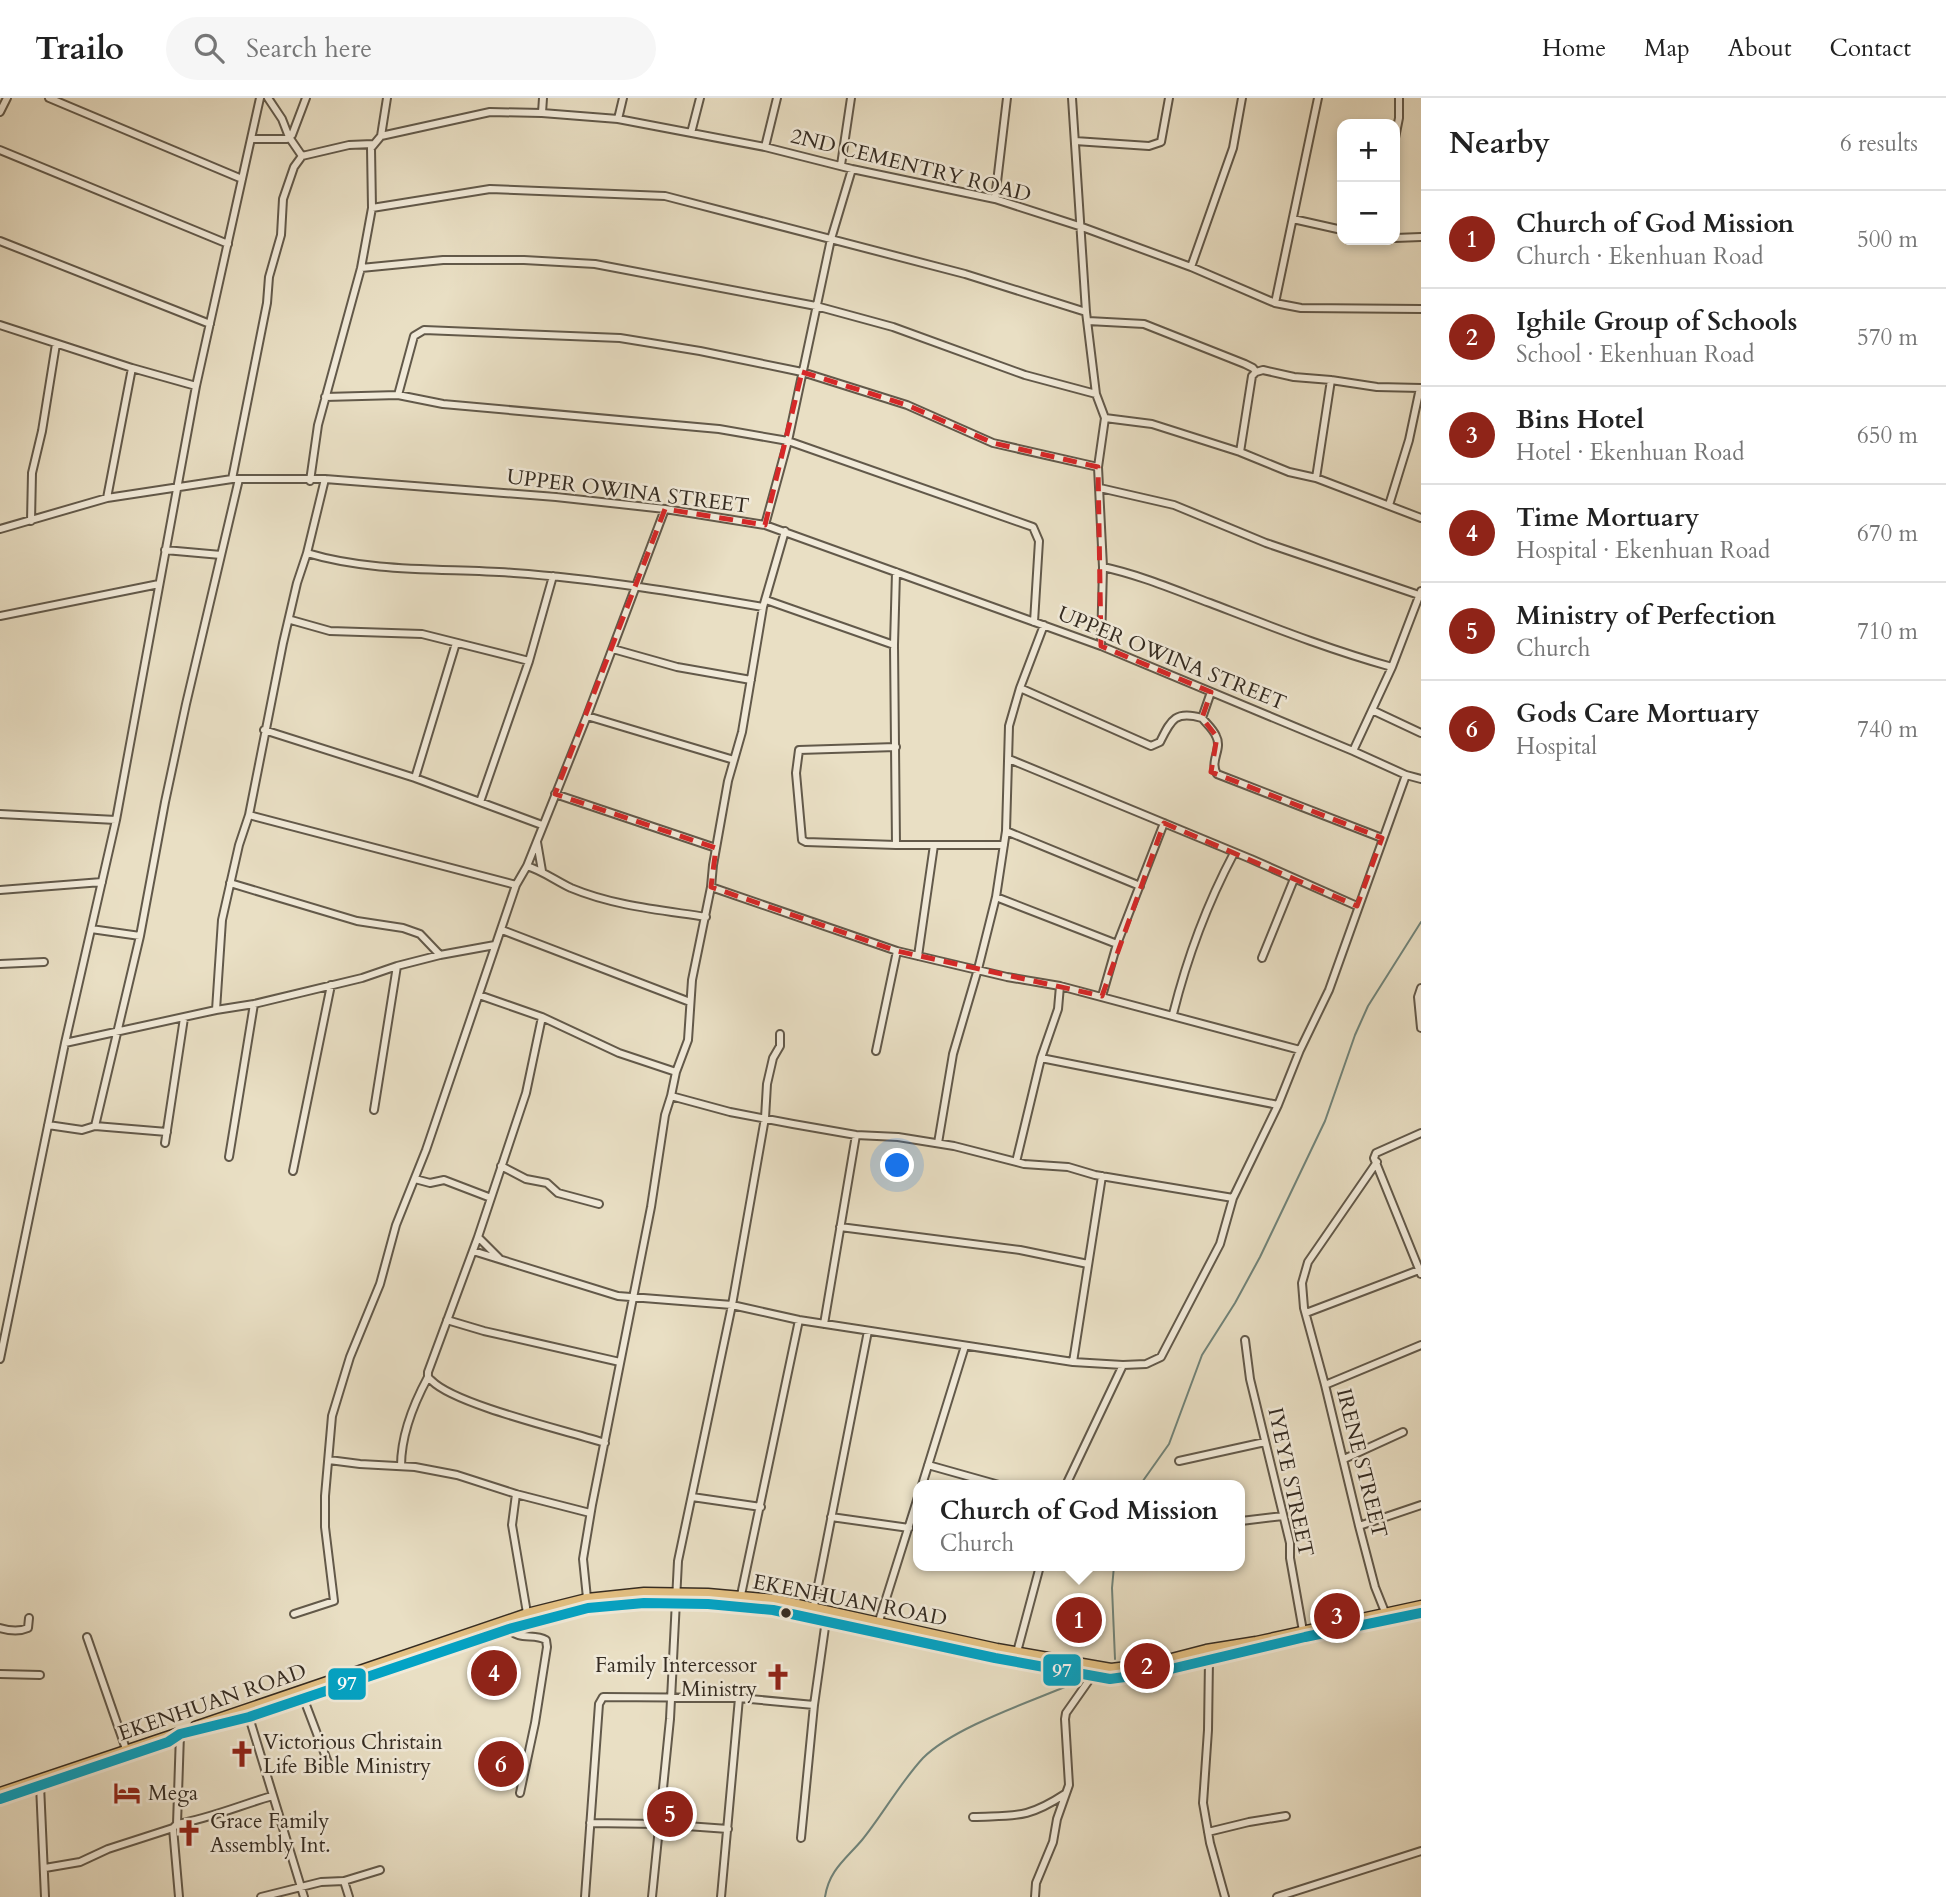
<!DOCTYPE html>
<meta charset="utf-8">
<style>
body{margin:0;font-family:Cardo,serif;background:#f6f6f6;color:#222}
.controls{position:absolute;right:21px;top:21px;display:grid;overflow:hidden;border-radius:14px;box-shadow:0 4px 10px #0003}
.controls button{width:63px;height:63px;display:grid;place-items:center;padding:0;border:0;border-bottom:2px solid #e0e0e0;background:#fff;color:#222;font:35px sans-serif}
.you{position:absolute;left:898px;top:1068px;width:24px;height:24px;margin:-18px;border:5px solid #fff;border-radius:50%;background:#1a73e8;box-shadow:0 0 0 10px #1a73e833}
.badge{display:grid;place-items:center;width:46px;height:46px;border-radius:50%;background:#8f2418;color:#fff;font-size:23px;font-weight:700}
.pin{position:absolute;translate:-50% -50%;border:4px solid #fff;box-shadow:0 2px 7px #0006}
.popup{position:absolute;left:913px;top:1382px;width:332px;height:91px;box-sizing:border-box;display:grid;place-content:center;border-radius:14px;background:#fff;filter:drop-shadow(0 2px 5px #0005);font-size:23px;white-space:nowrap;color:#767676}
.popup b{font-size:26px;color:#222}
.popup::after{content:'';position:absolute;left:50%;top:100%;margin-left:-14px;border:14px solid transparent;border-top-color:#fff}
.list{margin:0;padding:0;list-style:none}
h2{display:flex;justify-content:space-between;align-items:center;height:91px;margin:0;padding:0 28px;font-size:30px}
h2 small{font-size:23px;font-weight:400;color:#767676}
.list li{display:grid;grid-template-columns:46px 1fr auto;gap:21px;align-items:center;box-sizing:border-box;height:98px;padding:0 28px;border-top:2px solid #e0e0e0}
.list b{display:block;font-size:26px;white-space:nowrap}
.list p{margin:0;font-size:23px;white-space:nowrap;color:#767676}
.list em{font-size:23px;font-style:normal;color:#767676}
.icon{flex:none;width:38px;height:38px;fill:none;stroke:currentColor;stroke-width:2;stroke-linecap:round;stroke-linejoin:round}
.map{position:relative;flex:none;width:1421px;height:1799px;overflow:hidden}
header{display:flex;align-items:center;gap:42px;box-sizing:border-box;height:98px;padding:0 35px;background:#fff;border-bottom:2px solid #e0e0e0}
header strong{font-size:33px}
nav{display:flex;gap:38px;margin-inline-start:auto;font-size:24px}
.search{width:490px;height:63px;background:#f6f6f6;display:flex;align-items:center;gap:18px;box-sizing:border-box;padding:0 24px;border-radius:38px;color:#767676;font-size:26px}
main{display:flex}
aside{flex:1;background:#fff}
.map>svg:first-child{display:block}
</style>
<header>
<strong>Trailo</strong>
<div class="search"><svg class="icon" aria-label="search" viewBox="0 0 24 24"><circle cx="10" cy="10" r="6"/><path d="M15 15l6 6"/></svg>Search here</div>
<nav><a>Home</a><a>Map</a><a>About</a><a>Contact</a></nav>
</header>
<main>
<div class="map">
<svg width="1421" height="1799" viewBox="0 0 1421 1799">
<rect width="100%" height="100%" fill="#e9dfc4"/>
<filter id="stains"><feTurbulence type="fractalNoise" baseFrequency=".00286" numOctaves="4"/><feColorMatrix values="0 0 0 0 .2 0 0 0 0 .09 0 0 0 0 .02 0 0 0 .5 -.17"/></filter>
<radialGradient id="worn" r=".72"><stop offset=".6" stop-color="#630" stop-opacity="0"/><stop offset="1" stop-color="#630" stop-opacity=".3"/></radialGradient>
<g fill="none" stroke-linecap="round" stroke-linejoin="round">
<path stroke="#708379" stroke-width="2" d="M1140,1387L1169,1346L1202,1257L1235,1205L1260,1159L1325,1023L1355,937L1368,908L1421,824
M1114,1468L1112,1490L1115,1561
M825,1799C829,1772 846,1761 862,1742C883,1716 900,1685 923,1660C954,1629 1030,1604 1072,1586"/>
<defs>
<path id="minor" d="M49,0L242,81
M268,0L282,21L289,39L302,58
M1072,0L1086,214L1096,296L1105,320L1098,369L1103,469L1101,548
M0,14L7,0
M542,15L543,0
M618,21L623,0
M691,35L700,0
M381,38L490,14L542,15L618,21L765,49L852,71L995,101L1082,129L1191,169L1275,205L1301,210L1421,211
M1395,40L1399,20V0
M251,41H287L292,37L306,0
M1075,43L1149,48L1161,44L1169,0
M765,49L777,0
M0,52L228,146
M841,67L851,0
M995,101L1007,0
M372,110L490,91L665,98L965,176L1086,214
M1293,121L1342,132
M1395,140L1421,139
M0,143L210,226
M1191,169L1233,50L1242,0
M361,170L443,162H524L595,166L816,208L893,229L1025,277L1096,296
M1275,205L1318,0
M1088,223L1144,226L1245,266L1253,270L1256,274
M0,227L132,270L107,400
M132,270L196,288
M1256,274L1263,272L1294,279L1331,282L1377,289L1421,290
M398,297L414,238L424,232L620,240L700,253L802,274L907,307L993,345L1098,369
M325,299L398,297L443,306L719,331L788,343L1033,429L1039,443L1034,524
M1105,320L1152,326L1240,354L1252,278L1256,274
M1240,354L1289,374L1316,380L1421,420
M1316,380L1331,282
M232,381L267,205L269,179L281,137L283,101L294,69L302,58L349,47L373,46
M325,381L307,455C373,475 446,470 514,475C598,481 681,495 763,509
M310,383L318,327L361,170L372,110L371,50L381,38L387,0
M1100,390L1174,407L1266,445L1419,497
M1389,407L1409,342L1420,290
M31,423L32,375L42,333L56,246
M765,427L788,343L831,141L852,71
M0,431L107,400L232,381H325L556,399L665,411L765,427L1101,548L1353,653L1406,677L1421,681
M165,452L221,457
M1103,469C1140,477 1175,492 1210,505C1270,528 1330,552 1392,569
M896,474L894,547L896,747
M766,502L894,547
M0,518L159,486
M291,522L330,533L422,536L529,563
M613,551L677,569L751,582
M1020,590L1151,648L1160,644C1171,622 1175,612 1202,620C1206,625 1213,631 1216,638C1223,651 1209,663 1217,676L1382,740
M1372,612L1421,635
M587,618L734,662
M1202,620L1211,594
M264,632L415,680L542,727
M896,649L799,652L796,675L802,742L806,744L896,747H1004
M1353,653L1392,569L1421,493
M1009,661L1251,761L1357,808
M415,680L456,545
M555,696L716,750
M480,704L529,563L553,478
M0,716L116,722
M249,717L516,787
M1006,733L1140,788
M537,744L542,773
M527,768C543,773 556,783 571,790C614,808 661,812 706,819
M230,785L357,823L403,830L420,836L440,857
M711,789L897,853L876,953
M0,792L102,784
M996,799L1117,846
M91,831L140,838L165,704L186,606L239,381
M502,832L690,904
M897,853L1007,879L1060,888L1300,952
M918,858L934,747
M1262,860L1294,781
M0,866L44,864
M1421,890L1418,899L1421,930
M479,897L542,919L619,955L676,974L671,998L730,1014L793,1026L856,1037L898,1039L954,1048L1024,1066L1068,1069L1095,1077L1233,1100
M1102,898L1117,846L1164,725
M216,912L222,822L239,747L249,717L283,545L297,485L307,455
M1173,916C1187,860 1207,806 1234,755
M542,919L526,995L478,1139L428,1274C428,1279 427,1279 432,1283C456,1307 568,1333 605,1345
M65,945L216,912L254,906L362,880L397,868L440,857L495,847
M1041,960L1278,1007
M676,974L688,942L692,882L711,789L713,767L728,683L742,634L763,509L785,433
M374,1012L397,868
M48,1027L82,1032L95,1028L140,838
M95,1028L167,1034
M1421,1035L1376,1055L1374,1060L1421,1176
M165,1045L184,920
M938,1045L953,956L978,871L996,799L1006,733L1009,628L1020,590L1044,527
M229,1059L254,906
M1016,1064L1041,960L1058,911L1060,888
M1377,1064L1308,1164L1302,1185L1304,1210L1325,1287L1359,1428L1375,1489L1387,1519
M501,1068L526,1081L547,1085L558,1095L599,1106
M293,1073L331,887
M415,1081L430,1085L444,1082L491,1100
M840,1129L1020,1152L1088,1166
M478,1139L499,1160
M473,1153L618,1198L732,1207L799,1222L1073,1264L1123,1267L1146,1266L1161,1259L1220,1146L1233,1100L1278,1007L1300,952L1329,892L1406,677
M1306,1215L1419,1172
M447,1222L484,1233L620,1264
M824,1226L856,1037
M1245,1242L1250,1281L1290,1445V1460L1303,1533
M0,1261L65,945L116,722L196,288L260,0
M1073,1264L1102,1078
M1325,1287L1421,1247
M1344,1361L1403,1334
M329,1362L360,1366L415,1369L457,1377L516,1396L590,1415
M1179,1363L1265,1344
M928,1367L999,1387
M401,1368C401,1338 414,1305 428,1279
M922,1387L965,1248
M1066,1387L1123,1267
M516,1396L512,1427L527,1515
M692,1399L761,1409
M831,1419L909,1430
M1241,1423L1283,1418
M1359,1428L1421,1407
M741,1497L799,1222
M587,1500L583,1461L592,1407L651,1109L665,1017L671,998
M814,1508L868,1233
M294,1516L334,1503L325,1429V1398L332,1318L350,1259L380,1186L396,1127L426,1052L516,787L527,768L587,618L665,411
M879,1523L918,1399
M0,1530C10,1533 19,1534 28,1530L29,1520
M509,1531C519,1543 534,1535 546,1542L547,1549L535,1625L520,1695
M87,1539L126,1651
M1017,1554L1040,1468
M1209,1561L1208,1632L1203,1705L1210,1745L1225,1799
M0,1576L40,1577
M303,1599L330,1670
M249,1619L304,1799
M40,1687L45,1799
M973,1719C1016,1717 1027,1721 1065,1696
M590,1725L659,1726L728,1731
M177,1726C208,1721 241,1707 272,1698
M1208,1734L1249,1724L1286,1718
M801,1740L814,1607L826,1522
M45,1770L80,1764L108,1751L173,1730
M344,1783L349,1799
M179,1799L173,1730L177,1726L180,1636
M261,1799L321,1784L344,1783L380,1772
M585,1799L599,1606L603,1599L739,1600L814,1607
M652,1799L670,1621L678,1463L732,1207L765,1020L767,986L773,960L780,948V936
M721,1799L739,1600
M1035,1799L1036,1785L1053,1744L1057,1721L1069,1687L1065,1621L1066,1615L1092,1578
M1277,1799L1421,1753"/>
<path id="major" d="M195,1628L527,1515L587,1500L644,1494L708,1495L775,1501L997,1550L1111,1570L1152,1565L1206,1551L1256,1543L1421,1507
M0,1694L176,1635
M0,1701L168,1644L180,1636L249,1619L509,1531L588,1510L644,1505L708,1506L773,1512L995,1560L1110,1581L1154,1575L1305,1539L1421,1515"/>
</defs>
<use href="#minor" stroke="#62594a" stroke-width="10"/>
<use href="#major" stroke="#352c22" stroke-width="11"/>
<use href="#minor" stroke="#f1ead9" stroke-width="6"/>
<use href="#major" stroke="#e4c082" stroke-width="8"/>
<defs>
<path id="bus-1" d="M0,1701L168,1644L180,1636L249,1619L509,1531L588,1510L644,1505L708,1506L773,1512L995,1560L1110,1581L1154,1575L1305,1539L1421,1515"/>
</defs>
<use href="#bus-1" stroke="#f1ead9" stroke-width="16"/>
<use href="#bus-1" stroke="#03a3c5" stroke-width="10"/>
</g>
<path fill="none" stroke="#d62828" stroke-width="5" stroke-dasharray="14 9" stroke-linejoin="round" d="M802,274L907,307L993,345L1098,369L1101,548L1211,594L1202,620L1217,639L1211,674L1382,740L1357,808L1164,725L1102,898L897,853L711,789L716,750L555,696L665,411L765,427Z"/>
<defs>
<symbol id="church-bare" viewBox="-9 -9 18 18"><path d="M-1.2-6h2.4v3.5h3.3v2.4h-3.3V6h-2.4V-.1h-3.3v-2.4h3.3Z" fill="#8f2418" stroke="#f1ead9" stroke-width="2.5" paint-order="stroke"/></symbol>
<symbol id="hotel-bare" viewBox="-9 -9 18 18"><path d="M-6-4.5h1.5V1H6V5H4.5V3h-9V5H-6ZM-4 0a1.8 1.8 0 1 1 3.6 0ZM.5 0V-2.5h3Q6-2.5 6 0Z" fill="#8f2418" stroke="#f1ead9" stroke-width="2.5" paint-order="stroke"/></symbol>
</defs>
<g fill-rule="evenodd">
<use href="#church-bare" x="759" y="1560" width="38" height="38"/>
<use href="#church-bare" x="223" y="1637" width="38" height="38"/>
<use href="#hotel-bare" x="108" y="1676" width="38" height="38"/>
<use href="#church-bare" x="170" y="1716" width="38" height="38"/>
</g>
<circle fill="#352c22" stroke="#f1ead9" stroke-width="2.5" cx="786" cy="1515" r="6"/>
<g text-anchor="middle" stroke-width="5" stroke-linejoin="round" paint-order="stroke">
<g font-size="21" fill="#352c22" stroke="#f1ead9">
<text transform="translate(911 67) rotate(14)" y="7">2ND CEMENTRY ROAD</text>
<text transform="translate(628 393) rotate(7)" y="7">UPPER OWINA STREET</text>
<text transform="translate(1172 560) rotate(22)" y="7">UPPER OWINA STREET</text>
<text transform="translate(1362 1365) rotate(76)" y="7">IRENE STREET</text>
<text transform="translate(1291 1384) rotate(78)" y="7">IYEYE STREET</text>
<text transform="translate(850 1502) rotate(11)" y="7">EKENHUAN ROAD</text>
<text transform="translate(212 1604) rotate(-19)" y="7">EKENHUAN ROAD</text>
</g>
<g font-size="21" fill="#352c22" stroke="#f1ead9" text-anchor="start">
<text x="757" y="1574" text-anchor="end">Family Intercessor<tspan x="757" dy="24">Ministry</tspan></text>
<text x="263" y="1651">Victorious Christain<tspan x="263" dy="24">Life Bible Ministry</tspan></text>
<text x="148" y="1702">Mega</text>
<text x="210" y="1730">Grace Family<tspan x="210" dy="24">Assembly Int.</tspan></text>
</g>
</g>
<g stroke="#f1ead9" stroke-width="2.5">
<rect x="1042" y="1555" width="40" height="34" rx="7" fill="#03a3c5"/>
<rect x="327" y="1569" width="40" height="34" rx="7" fill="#03a3c5"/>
</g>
<g font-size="19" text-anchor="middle" font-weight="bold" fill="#fff">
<text x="1062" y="1579">97</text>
<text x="347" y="1592">97</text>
</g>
<rect width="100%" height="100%" filter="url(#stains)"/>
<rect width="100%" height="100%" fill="url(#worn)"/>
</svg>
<div class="controls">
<button>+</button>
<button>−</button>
</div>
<div class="you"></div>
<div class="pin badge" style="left:1079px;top:1522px">1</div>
<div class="popup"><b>Church of God Mission</b>Church</div>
<div class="pin badge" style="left:1147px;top:1568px">2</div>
<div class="pin badge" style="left:1337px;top:1518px">3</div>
<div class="pin badge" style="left:494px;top:1575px">4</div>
<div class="pin badge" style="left:670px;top:1716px">5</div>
<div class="pin badge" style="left:501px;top:1666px">6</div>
</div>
<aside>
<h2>Nearby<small>6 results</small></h2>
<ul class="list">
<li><span class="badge">1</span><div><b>Church of God Mission</b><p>Church · Ekenhuan Road</p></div><em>500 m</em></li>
<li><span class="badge">2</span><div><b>Ighile Group of Schools</b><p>School · Ekenhuan Road</p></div><em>570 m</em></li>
<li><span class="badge">3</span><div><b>Bins Hotel</b><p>Hotel · Ekenhuan Road</p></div><em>650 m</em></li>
<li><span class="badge">4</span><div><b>Time Mortuary</b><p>Hospital · Ekenhuan Road</p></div><em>670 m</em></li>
<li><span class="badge">5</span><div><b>Ministry of Perfection</b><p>Church</p></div><em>710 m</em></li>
<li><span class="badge">6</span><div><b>Gods Care Mortuary</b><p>Hospital</p></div><em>740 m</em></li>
</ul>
</aside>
</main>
